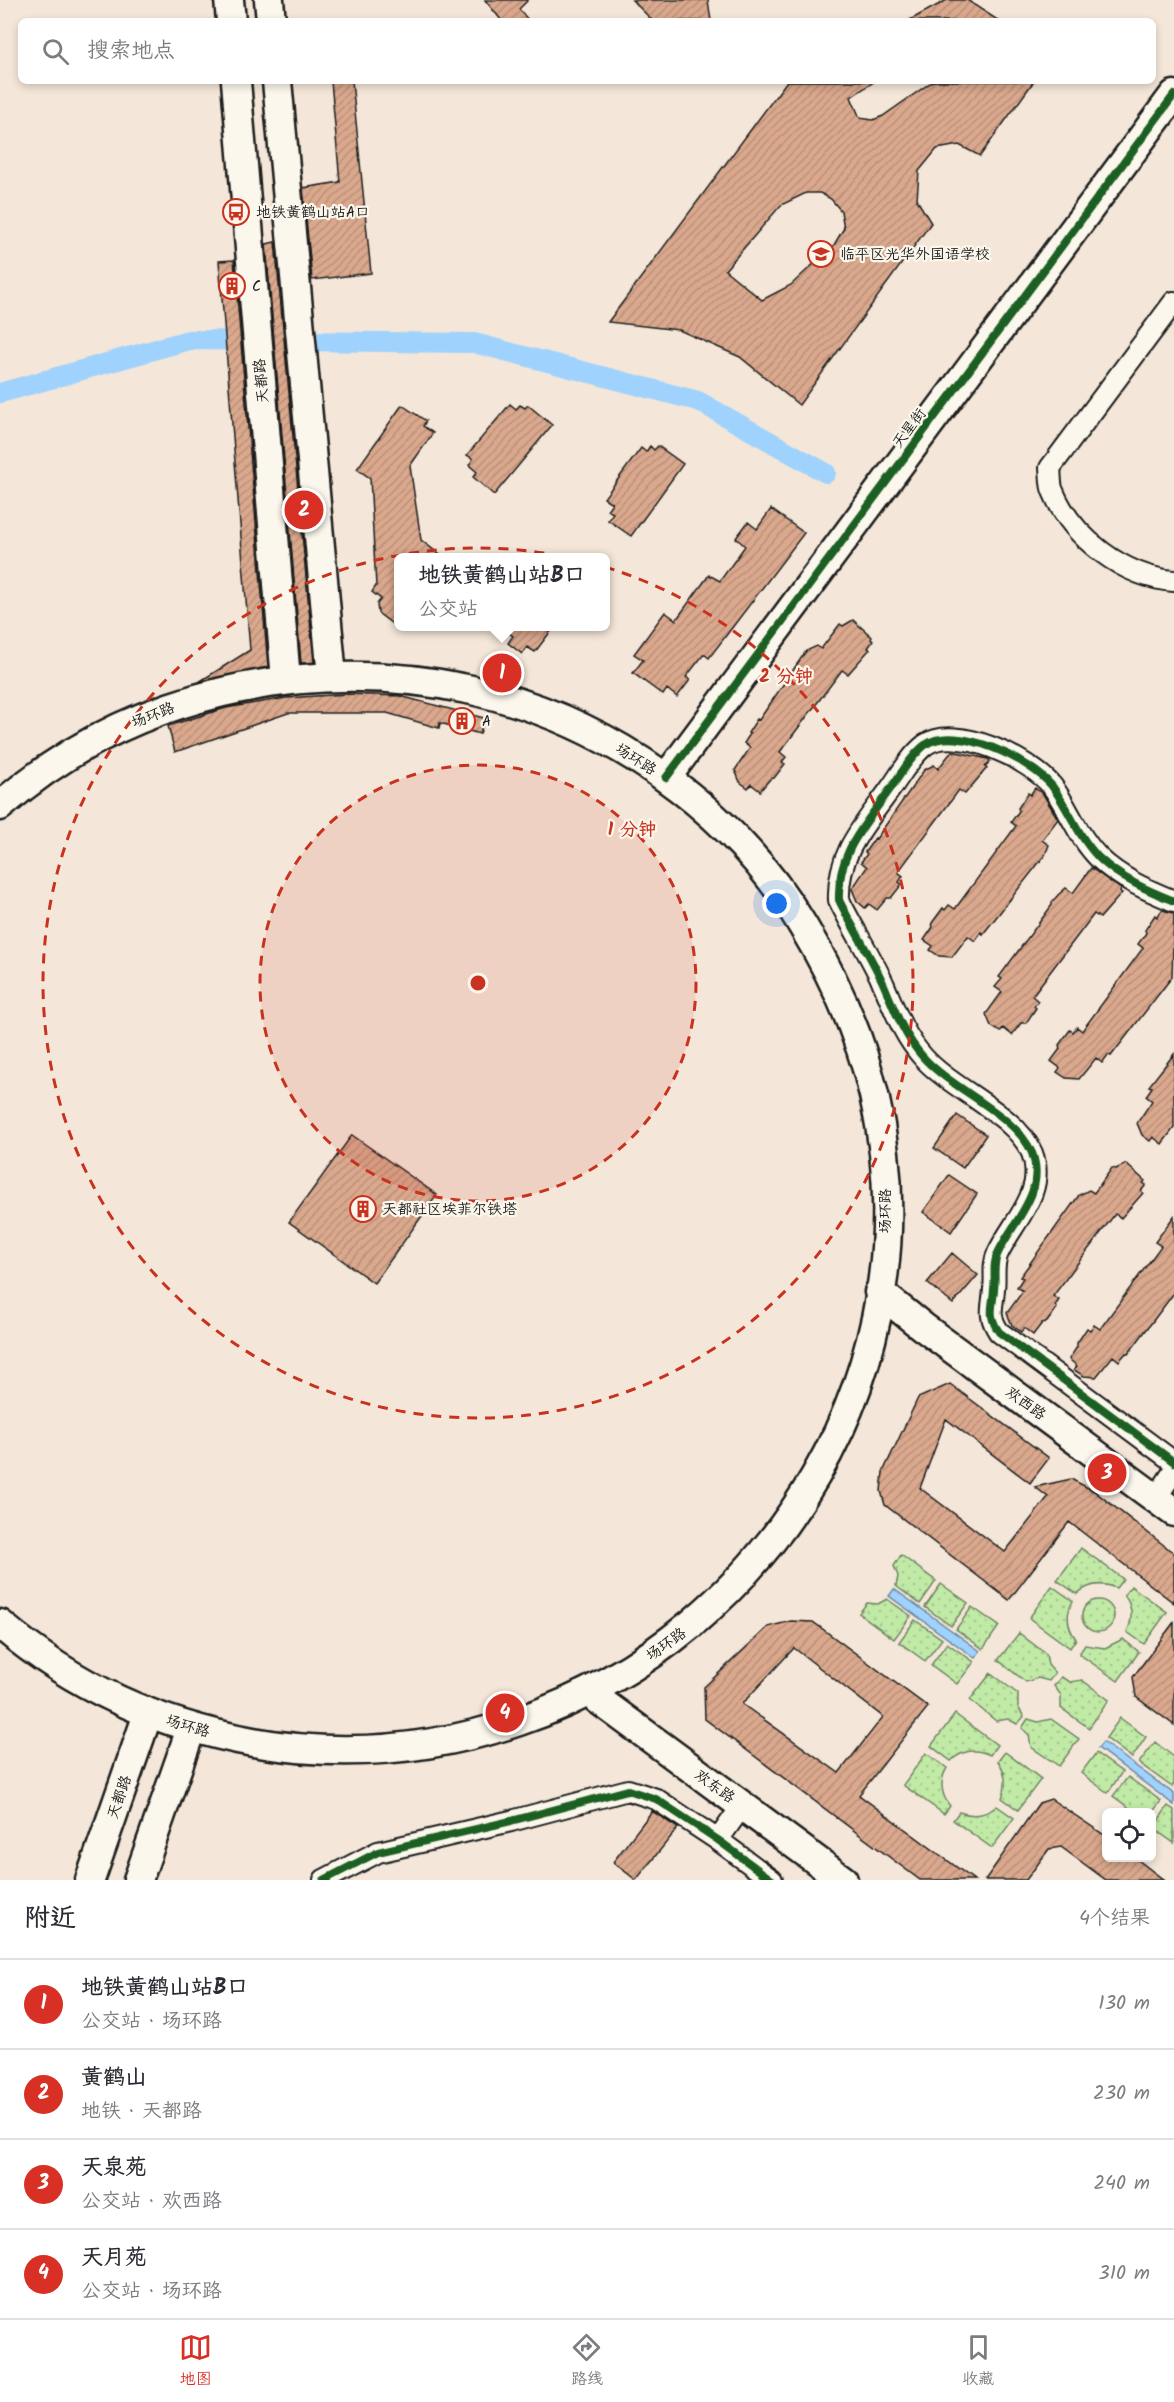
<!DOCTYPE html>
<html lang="zh">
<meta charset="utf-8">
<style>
body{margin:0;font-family:Kalam,"LXGW WenKai TC",sans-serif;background:#f7f7f7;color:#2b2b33}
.controls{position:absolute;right:18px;bottom:18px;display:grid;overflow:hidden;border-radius:9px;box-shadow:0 3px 9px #0003}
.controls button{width:54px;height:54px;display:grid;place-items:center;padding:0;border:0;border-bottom:2px solid #e1e1e2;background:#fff;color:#2b2b33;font:30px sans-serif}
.you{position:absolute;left:777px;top:904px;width:21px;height:21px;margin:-15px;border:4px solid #fff;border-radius:50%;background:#1a73e8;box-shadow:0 0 0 9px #1a73e833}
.badge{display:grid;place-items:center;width:39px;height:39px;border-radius:50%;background:#d93025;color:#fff;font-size:20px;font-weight:700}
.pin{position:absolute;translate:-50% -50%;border:3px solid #fff;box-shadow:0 2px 6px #0006}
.popup{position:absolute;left:394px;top:553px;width:216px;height:78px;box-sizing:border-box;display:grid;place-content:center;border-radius:9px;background:#fff;filter:drop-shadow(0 2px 4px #0005);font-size:20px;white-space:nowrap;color:#7c7c81}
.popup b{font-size:22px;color:#2b2b33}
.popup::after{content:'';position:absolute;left:50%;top:100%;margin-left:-12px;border:12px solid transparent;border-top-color:#fff}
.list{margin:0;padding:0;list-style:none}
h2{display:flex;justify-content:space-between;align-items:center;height:78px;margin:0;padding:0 24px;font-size:26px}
h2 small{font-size:20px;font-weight:400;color:#7c7c81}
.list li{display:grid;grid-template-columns:39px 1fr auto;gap:18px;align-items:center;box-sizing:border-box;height:90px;padding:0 24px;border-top:2px solid #e1e1e2}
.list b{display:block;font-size:22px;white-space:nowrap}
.list p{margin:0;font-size:20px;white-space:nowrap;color:#7c7c81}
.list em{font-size:20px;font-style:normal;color:#7c7c81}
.icon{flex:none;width:33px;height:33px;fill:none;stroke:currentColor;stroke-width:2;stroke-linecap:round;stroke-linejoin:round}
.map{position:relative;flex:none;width:1174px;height:1880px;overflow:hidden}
.search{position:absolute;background:#fff;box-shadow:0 3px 9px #0003;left:18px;right:18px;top:18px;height:66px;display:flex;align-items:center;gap:15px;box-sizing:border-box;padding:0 21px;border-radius:9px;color:#7c7c81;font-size:22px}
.sheet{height:438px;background:#fff}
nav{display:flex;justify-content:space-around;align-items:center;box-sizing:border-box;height:84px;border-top:2px solid #e1e1e2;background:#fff;font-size:16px;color:#7c7c81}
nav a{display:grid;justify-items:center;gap:3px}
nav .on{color:#d93025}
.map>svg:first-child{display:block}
</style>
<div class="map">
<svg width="1174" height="1880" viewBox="0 0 1174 1880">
<defs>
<pattern id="grass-dots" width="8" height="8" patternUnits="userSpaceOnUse" patternTransform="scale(1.5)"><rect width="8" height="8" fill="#c0eaa6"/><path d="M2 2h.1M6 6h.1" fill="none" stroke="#a4c88e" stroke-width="1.8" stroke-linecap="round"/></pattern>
<pattern id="building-hatch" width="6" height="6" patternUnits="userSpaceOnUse" patternTransform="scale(1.5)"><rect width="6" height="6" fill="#daa88d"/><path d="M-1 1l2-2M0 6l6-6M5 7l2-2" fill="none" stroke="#ba9079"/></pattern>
</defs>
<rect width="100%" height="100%" fill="#f4e7d9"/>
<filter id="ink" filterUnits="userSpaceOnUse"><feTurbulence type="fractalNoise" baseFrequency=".0167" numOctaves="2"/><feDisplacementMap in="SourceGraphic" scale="12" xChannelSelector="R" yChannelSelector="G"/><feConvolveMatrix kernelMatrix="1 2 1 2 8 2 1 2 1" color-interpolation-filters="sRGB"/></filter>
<g filter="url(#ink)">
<path fill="url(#grass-dots)" stroke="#6e8361" stroke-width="1.5" d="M1081,1548L1123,1579L1116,1588C1101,1582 1088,1584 1077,1594L1057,1580Z
M901,1555L936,1581L920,1604L896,1586L898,1576L894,1566Z
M941,1584L968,1603L951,1626L925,1607Z
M1052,1586L1073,1601C1065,1615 1067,1627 1076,1639L1070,1648L1029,1618Z
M1131,1586L1167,1612L1144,1644L1127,1632C1133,1618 1133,1607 1124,1595Z
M887,1599L911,1616L894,1639L859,1613L867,1603L878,1604Z
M1082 1616a16 16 0 1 1 32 0a16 16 0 1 1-32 0Z
M972,1607L999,1626L983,1649L956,1629Z
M915,1620L942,1639L925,1661L899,1642Z
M1019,1633L1046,1654L1048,1665L1055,1673L1049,1681L1038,1678L1026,1682L998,1660Z
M1123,1639L1139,1652L1118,1681L1079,1654L1085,1645L1105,1648Z
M947,1643L974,1662L957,1684L931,1665Z
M991,1673L1018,1694V1707L1024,1717L1017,1724L1008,1719L996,1721L970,1700Z
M1061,1677L1070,1682L1082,1680L1109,1700L1089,1728L1061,1708V1695L1054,1686Z
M955,1714L997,1745L990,1755C976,1748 962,1750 951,1761L931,1746Z
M1120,1718L1146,1737L1132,1758L1106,1738Z
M1028,1719L1038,1722L1051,1719L1079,1739L1059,1766L1031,1747L1029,1735L1022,1728Z
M1155,1742L1174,1757V1784L1172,1787L1139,1763Z
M1005,1752L1041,1779L1018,1810L1002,1798C1007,1785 1007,1773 998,1761Z
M926,1753L947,1768C939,1781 941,1795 950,1806L944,1814L903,1785Z
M1096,1753L1122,1772L1108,1793L1081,1773Z
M1128,1777L1161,1801L1152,1813L1135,1812L1113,1796Z
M997,1806L1014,1818L992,1848L953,1820L959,1812C973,1817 985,1816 997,1806Z
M1168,1806L1174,1810V1843L1153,1828Z"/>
<path fill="#9fd2fd" stroke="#6b89a3" stroke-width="1.5" d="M894,1589L980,1651L975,1658L889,1596Z
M1103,1742L1174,1794V1805L1098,1748Z"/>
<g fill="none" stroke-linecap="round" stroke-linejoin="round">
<path stroke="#9fd2fd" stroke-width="20" d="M0,393L189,340L474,343L698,401L826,473"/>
</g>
<path fill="url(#building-hatch)" stroke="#1c1c1c" stroke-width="1.5" fill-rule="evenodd" d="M485,0H528L519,9L529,21H502Z
M632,0H708L711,21H653Z
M947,0H967L999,21H908Z
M331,81H352L371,273L312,280L303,188L340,182Z
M787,81H875L851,97L860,118L873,120L883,116L933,81H1034L980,156L959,145L937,149L919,171L917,200L931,223L799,405L740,357L679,330L608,322ZM806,193H820L831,199L841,211L844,228L834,245L791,285L762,300L725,270L781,205Z
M275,242L314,663H301L266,244Z
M234,260L268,667L199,682L250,650L219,261Z
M510,404L516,409L520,405L525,408L528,405L552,425L494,495L473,477L477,472L469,465L473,459L467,455Z
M402,405L426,421L423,426L433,433L410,466L421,540L444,558H399V629L378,613L377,604L381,599L372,592L376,586L370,478L357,469Z
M650,446L654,450L658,446L683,464L631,536L608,520L613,513L607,510L612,503L604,498L641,448L646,452Z
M771,509L804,533L709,658L704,654L686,677L690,680L677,697L667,689L663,695L633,673L643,660L634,654L665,612L676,620L709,575L720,581L745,546L736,538L748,522L757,529Z
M853,620L872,637L871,639L873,641L868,648L870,649L848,674L842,670L780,752L786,757L782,762L785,764L774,778L770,779L760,791L751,784L748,788L740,782L735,770L750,748L744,743L750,734L748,733L757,719L759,720L806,651L817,646L821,649L840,624L843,626Z
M500,627H554L535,652L527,647L522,654L508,643L513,636Z
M347,694L400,696L484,718L480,734L440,723L439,728L387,713H288L175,752L168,726L226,708L286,698Z
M952,751L988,759L990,761L985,767L987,768L965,794L959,790L898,872L903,876L899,882L902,884L891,898H887L877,910L869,904L865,908L857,901L852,889L867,867L861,862L867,854L865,852L875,838L876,839L924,770L934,765L938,769Z
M1035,788L1043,794L1058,819L1042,840L1049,845L1045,855L983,934L981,932L975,941L968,936L952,957L939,956L930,950L933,946L924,940L933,927L932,923L943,908L945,910L949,905L955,909L1016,826L1011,822L1019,811L1018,808L1028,793L1030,795Z
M1091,868L1121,889L1120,892L1122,893L1100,918L1094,914L1032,996L1038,1001L1034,1006L1036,1008L1026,1023H1021L1012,1035L1003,1028L1000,1032L991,1026L986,1014L1002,992L995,987L1002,979L999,977L1052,905V902L1058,895L1066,888L1073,893Z
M1162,910L1174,913L1172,977L1111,1056L1108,1055L1102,1063L1096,1058L1079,1079L1066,1078L1057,1072L1060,1068L1051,1061L1060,1049L1059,1045L1070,1030L1073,1032L1077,1027L1082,1031L1143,948L1138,944L1146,933L1145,930L1155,915L1157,917Z
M1174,1054V1128L1162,1144L1153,1137L1150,1141L1142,1135L1137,1123L1152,1101L1146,1096L1152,1087L1149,1086Z
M957,1115L986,1135L963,1168L934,1148Z
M352,1135L437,1195L374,1283L289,1222Z
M1126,1164L1145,1181L1143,1183L1146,1185L1141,1191L1143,1193L1121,1218L1115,1214L1053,1296L1059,1300L1055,1306L1057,1308L1047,1322L1042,1323L1033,1335L1024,1328L1021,1332L1012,1325L1007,1313L1023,1291L1017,1287L1023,1278L1020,1277L1079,1195L1089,1190L1094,1193L1112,1168L1116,1169Z
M949,1175L977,1194L951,1232L923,1212Z
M1174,1216V1293L1128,1354L1126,1353L1119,1361L1113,1356L1096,1377L1084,1376L1074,1370L1077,1366L1069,1359L1077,1347V1343L1087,1328L1090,1330L1094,1325L1100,1329L1161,1246L1155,1242Z
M952,1253L978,1275L953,1304L927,1283Z
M950,1384L1049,1458L1030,1483L946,1419L920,1488L1005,1552L1048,1497L1035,1487L1071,1479L1094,1491L1174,1553V1603L1069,1522L1009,1600L885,1505L881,1491L883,1472L918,1398Z
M791,1621L813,1622L928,1707L859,1795L974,1880H920L705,1719L704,1687L768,1627ZM794,1648L883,1717L839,1773L742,1704Z
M1174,1622V1725L1136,1697L1133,1677Z
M1051,1799L1107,1837V1857H1134L1164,1880H1106L1061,1847L1049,1849L1026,1880H985L1039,1803Z
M652,1811L678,1828L636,1880L613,1862Z"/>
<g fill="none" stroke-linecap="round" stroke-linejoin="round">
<defs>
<path id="street" d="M1174,302L1050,468C1051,475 1050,485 1053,491C1072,538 1124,577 1174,581
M1174,901C1147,890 1121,879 1099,858C1078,837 1069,809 1052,786C1031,760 956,723 925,745C911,756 901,774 891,788C865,825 837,852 839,900C853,929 871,956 884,985C895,1011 904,1036 923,1057C952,1090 1016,1114 1032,1153C1047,1192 1013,1221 998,1253C992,1265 996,1276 994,1289C993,1308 987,1314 999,1332L1174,1462
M1156,1498L1174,1471
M718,1840L742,1806
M324,1880L378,1852L511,1821L628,1790L656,1799L718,1840L772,1880"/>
<path id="secondary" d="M229,0L231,21
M269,0L271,21
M236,81L286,680
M277,81L332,677
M666,778L1174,95
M0,806C128,693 307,654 472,690C606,720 732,807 803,926C835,979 860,1035 874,1095C936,1363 775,1633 519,1721C433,1750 342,1758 253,1742C157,1724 74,1687 0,1624
M879,1292L923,1327L1174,1512
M588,1692L843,1880
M90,1880L148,1714
M138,1880L191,1729"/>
</defs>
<use href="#street" stroke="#1c1c1c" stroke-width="24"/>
<use href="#secondary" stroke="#1c1c1c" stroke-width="33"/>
<use href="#street" stroke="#fbf7ec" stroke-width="20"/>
<use href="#secondary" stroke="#fbf7ec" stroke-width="28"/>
<defs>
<path id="cycleway" d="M666,778L1174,95
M1174,901C1147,890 1121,879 1099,858C1078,837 1069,809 1052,786C1031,760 956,723 925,745C911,756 901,774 891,788C865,825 837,852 839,900C853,929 871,956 884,985C895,1011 904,1036 923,1057C952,1090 1016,1114 1032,1153C1047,1192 1013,1221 998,1253C992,1265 996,1276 994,1289C993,1308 987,1314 999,1332L1174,1462
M324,1880L378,1852L511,1821L628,1790L656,1799L718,1840L772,1880"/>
</defs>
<use href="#cycleway" stroke="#fbf7ec" stroke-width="11"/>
<use href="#cycleway" stroke="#1b5e20" stroke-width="8"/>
</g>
</g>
<circle cx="478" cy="983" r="218" fill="#c8321e" fill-opacity=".12"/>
<g fill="none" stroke="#c8321e" stroke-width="3" stroke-dasharray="10 8">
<circle cx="478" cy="983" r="218"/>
<circle cx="478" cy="983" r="435"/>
</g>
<defs>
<symbol id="bus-ring" viewBox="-11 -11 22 22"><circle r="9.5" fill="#fbf7ec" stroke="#c8321e" stroke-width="1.5"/><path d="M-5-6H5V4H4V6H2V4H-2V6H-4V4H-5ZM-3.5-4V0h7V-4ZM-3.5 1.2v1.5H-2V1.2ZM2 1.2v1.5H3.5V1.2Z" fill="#c8321e"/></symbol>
<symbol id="school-ring" viewBox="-11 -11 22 22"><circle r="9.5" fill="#fbf7ec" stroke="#c8321e" stroke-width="1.5"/><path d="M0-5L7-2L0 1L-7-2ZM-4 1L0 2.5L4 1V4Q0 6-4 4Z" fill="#c8321e"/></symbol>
<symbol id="building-ring" viewBox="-11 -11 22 22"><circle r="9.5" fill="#fbf7ec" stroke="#c8321e" stroke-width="1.5"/><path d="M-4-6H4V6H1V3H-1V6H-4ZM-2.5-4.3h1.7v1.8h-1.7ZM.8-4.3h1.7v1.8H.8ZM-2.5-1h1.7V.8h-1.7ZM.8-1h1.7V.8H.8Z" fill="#c8321e"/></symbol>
</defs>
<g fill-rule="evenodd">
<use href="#bus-ring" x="221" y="197" width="30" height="30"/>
<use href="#school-ring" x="806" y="239" width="30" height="30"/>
<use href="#building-ring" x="217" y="271" width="30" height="30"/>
<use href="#building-ring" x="447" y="706" width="30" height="30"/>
<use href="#building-ring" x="348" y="1194" width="30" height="30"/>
</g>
<g text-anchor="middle" stroke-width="4.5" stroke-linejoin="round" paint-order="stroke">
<g font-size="15" fill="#1c1c1c" stroke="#fbf7ec" text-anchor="start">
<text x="256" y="217">地铁黄鹤山站A口</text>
<text x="840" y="259">临平区光华外国语学校</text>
<text x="252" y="291">C</text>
<text x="482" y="726">A</text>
<text x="382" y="1214">天都社区埃菲尔铁塔</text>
</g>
<g font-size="15" fill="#1c1c1c" stroke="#fbf7ec">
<text transform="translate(261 381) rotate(-95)" y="5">天都路</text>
<text transform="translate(909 428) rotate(-53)" y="5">天星街</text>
<text transform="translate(153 715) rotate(-22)" y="5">场环路</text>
<text transform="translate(636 759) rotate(32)" y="5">场环路</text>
<text transform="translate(885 1211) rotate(-90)" y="5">场环路</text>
<text transform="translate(1026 1403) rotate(36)" y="5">欢西路</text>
<text transform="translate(666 1644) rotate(-36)" y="5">场环路</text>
<text transform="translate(188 1726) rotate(16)" y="5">场环路</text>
<text transform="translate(715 1786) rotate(36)" y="5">欢东路</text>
<text transform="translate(119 1797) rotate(-71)" y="5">天都路</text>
</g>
</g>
<circle cx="478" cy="983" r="9" fill="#c8321e" stroke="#fbf7ec" stroke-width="3"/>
<g font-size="18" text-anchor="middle" font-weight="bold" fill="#c8321e" stroke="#fbf7ec" stroke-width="4.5" stroke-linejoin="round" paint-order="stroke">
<text x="786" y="682">2 分钟</text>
<text x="632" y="835">1 分钟</text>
</g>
</svg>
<div class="controls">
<button><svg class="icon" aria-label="locate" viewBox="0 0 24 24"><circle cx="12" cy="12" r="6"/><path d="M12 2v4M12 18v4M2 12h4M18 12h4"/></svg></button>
</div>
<div class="you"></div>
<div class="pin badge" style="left:502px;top:673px">1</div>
<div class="popup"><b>地铁黄鹤山站B口</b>公交站</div>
<div class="pin badge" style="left:304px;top:510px">2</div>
<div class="pin badge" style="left:1107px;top:1473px">3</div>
<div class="pin badge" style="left:505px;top:1713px">4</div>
<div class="search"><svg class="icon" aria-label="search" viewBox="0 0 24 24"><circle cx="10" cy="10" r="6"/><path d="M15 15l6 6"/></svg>搜索地点</div>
</div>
<section class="sheet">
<h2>附近<small>4个结果</small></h2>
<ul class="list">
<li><span class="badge">1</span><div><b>地铁黄鹤山站B口</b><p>公交站 · 场环路</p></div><em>130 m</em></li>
<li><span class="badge">2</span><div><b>黄鹤山</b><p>地铁 · 天都路</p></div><em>230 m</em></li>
<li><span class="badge">3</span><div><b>天泉苑</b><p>公交站 · 欢西路</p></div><em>240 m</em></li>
<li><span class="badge">4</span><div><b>天月苑</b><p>公交站 · 场环路</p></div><em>310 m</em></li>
</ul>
</section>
<nav>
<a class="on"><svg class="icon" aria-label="map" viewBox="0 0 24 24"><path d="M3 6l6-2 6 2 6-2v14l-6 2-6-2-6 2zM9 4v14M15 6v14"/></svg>地图</a>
<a><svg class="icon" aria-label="directions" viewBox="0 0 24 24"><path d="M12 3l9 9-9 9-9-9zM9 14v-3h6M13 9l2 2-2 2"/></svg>路线</a>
<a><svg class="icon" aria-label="saved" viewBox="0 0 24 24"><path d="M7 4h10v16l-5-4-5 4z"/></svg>收藏</a>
</nav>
